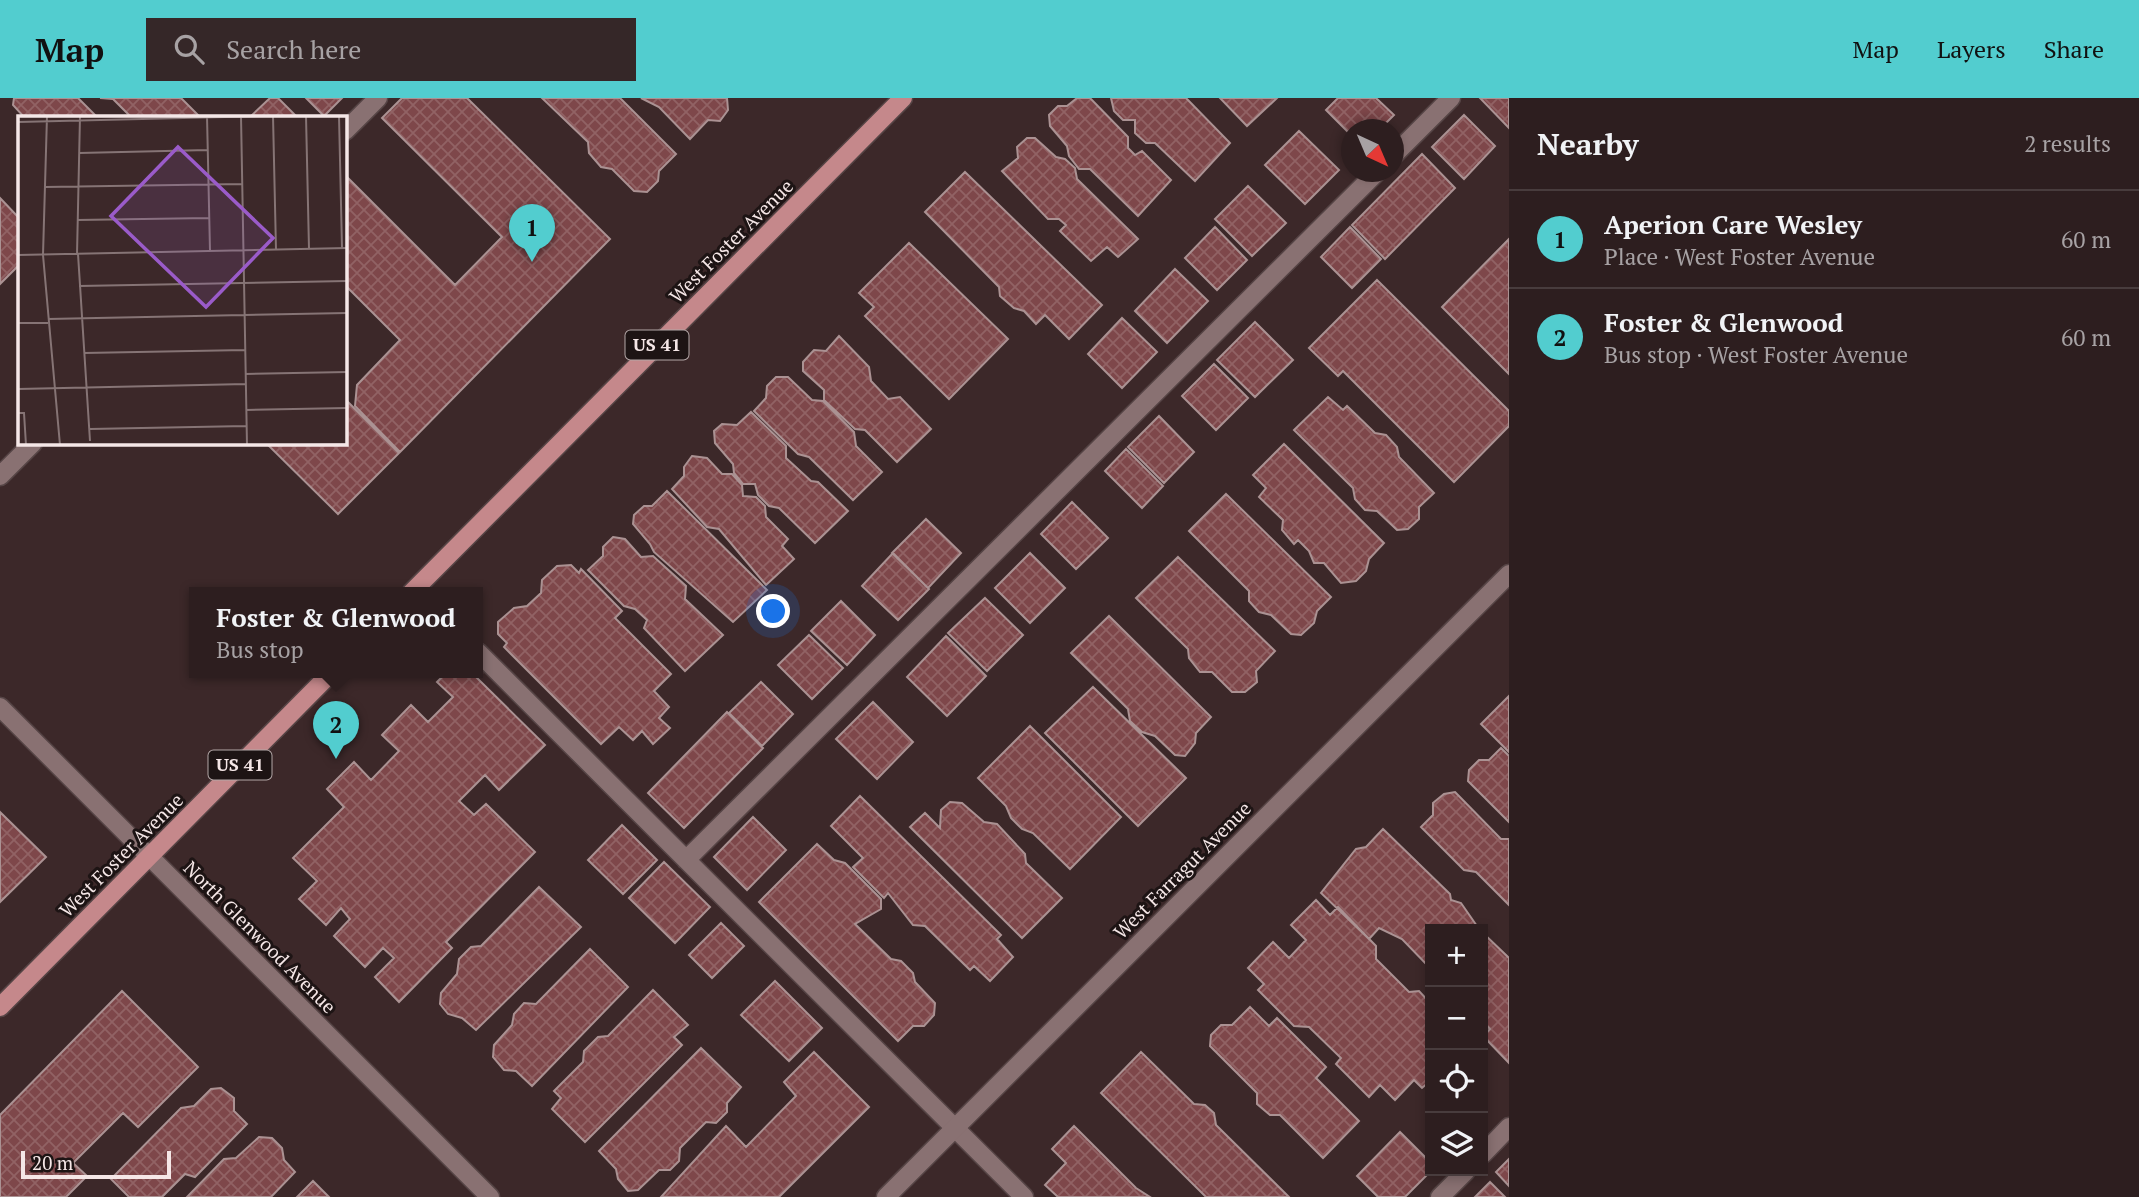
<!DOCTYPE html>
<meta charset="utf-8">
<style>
body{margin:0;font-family:"PT Serif",serif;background:#352728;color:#f1f3f6}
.controls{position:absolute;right:21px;bottom:21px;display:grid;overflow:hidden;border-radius:0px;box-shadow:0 4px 10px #0003}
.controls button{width:63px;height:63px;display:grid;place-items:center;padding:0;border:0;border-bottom:2px solid #483c3d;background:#2d1e1f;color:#f1f3f6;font:35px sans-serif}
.compass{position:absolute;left:1341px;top:21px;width:63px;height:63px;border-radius:50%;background:#2d1e1f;box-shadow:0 4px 10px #0003;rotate:136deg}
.scale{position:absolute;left:21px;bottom:18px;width:150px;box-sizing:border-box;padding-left:7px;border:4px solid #f5e7e7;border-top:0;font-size:19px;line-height:24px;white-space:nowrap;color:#f5e7e7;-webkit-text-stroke:5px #1d1414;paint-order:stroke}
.you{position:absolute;left:774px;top:514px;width:24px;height:24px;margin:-18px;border:5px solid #fff;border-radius:50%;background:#1a73e8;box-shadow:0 0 0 10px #1a73e833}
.badge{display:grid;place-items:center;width:46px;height:46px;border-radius:50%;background:#52cdcf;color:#111;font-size:23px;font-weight:700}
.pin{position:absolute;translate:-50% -58px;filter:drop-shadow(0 2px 4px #0008)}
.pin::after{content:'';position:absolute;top:37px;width:24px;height:21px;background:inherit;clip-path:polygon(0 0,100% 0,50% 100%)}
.popup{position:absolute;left:189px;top:489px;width:294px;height:91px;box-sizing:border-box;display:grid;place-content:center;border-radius:0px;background:#2d1e1f;filter:drop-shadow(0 2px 5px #0005);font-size:23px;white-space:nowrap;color:#a7a2a4}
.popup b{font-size:26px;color:#f1f3f6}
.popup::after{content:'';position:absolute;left:50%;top:100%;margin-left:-14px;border:14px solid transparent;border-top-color:#2d1e1f}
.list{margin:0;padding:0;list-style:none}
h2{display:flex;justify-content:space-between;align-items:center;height:91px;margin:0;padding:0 28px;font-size:30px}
h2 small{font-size:23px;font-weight:400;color:#a7a2a4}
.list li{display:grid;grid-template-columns:46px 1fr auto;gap:21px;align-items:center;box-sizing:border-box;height:98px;padding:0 28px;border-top:2px solid #483c3d}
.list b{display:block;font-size:26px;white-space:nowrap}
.list p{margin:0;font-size:23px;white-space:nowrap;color:#a7a2a4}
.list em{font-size:23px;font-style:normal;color:#a7a2a4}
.icon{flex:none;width:38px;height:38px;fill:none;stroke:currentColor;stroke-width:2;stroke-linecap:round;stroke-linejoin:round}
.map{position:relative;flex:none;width:1509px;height:1099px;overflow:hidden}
header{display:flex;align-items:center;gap:42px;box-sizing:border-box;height:98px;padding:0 35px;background:#52cdcf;color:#111}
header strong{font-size:33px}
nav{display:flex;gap:38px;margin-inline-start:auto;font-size:24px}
.search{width:490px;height:63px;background:#352728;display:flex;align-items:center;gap:18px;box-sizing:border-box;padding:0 24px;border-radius:0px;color:#a7a2a4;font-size:26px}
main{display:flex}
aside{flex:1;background:#2d1e1f}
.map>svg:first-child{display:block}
</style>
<header>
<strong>Map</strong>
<div class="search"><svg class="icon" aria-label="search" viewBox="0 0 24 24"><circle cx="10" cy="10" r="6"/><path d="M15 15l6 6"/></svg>Search here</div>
<nav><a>Map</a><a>Layers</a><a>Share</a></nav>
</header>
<main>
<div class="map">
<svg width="1509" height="1099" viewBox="0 0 1509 1099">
<defs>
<pattern id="building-cross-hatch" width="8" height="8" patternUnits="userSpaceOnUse" patternTransform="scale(1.75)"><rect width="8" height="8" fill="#7e474a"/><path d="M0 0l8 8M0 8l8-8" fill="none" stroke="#916264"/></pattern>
</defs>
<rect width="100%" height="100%" fill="#3c2829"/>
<path fill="url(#building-cross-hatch)" stroke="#ab9293" stroke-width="2" d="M14,0H78L97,19H24L13,7Z
M100,0H181L200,19H131L113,1Z
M270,0H278L297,19H250Z
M306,0H342L324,18Z
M402,0H467L610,141L400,354L355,308L357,287L400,242L345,187V77L455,187L502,139L382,20Z
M542,0H620L676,56L659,73L658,83L647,94L634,93L612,71L601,69L589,55L588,44Z
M641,0H727L728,12L720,23L708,22L690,41L659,9Z
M1077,0H1090L1128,39V50L1135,57L1142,53L1171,82L1138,118L1090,71H1079L1069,58L1067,48L1050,28L1049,17L1058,8H1067Z
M1111,0H1186L1230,45L1195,83L1155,45H1146L1135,35V22H1123L1114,13Z
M1220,0H1277L1247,28Z
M1338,0H1376L1394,17L1379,32H1352V38L1326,12Z
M1480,0H1509V30Z
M1464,17L1495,48L1464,81L1432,49Z
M1299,33L1339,72L1305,106L1265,67Z
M1027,40H1035L1056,59L1065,61L1075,70L1077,81L1138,141L1118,159L1107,149L1091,163L1060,133L1066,127L1059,121H1048L1002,73L1018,60L1017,49Z
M1422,56L1455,90L1385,161L1352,127Z
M965,74L1102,207L1069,241L1045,217L1036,226L1024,213L1014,210L1000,198L999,189L925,114Z
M1248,88L1286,125L1252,158L1215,121Z
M0,100L19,120V167L0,186Z
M1215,129L1247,162L1217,192L1185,160Z
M1350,129L1381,161L1352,190L1321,159Z
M1509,141V276L1442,209Z
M909,145L1008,241L949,301L865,218L874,209L859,195Z
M1175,171L1208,203L1167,245L1135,213Z
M1377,182L1509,313V328L1454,384L1343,273L1338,278L1309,250Z
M1122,220L1157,254L1122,290L1088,256Z
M1255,224L1293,262L1255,299L1217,262Z
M839,238L869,269L871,283L888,301L900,299L931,331L897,364L865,332L855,331L824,302V292L803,273V264L814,252L826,253Z
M1214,266L1248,300L1216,332L1182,298Z
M776,279H788L812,302L823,303L854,334L856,348L882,374L853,402L809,359L798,356L754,313L766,300L767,288Z
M1328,299L1343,312L1347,308L1375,335L1386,337L1397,349L1399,359L1434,395L1419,409V421L1408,431L1397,432L1377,413L1365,412L1355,401L1353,390L1294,332Z
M345,301L399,355L338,416L266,345H345Z
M751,314L786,348V360L811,383L818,384L848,413L815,445L779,410L769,408L758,397L755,386H743L734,375L733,366L715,345L714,333L722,326L737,327Z
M1159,318L1194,354L1164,385L1128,349Z
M1284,346L1384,445L1369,461L1366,473L1356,483L1341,485L1324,465H1314L1309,453L1298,442L1294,446L1282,432L1283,422L1259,399L1266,390L1253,377Z
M1126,351L1163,388L1142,410L1105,373Z
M692,358L707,360L722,376H732L742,387L743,398L756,399L765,408L766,419L788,441L782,448L794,461L766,487L719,431L707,429L672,391L684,378V369Z
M667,393L767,492L733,524L654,454L650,446L633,426L634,417L644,408H652Z
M1226,396L1331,499L1317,513L1314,525L1301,537L1291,536L1271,517L1259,514L1249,503V493L1189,433Z
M1072,404L1108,440L1076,471L1041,436Z
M926,421L961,455L928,490L892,455Z
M613,439L625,441L641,459L653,458L686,488L685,501L723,537L685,573L644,530L647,522L635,511L624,508L588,472L603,458V449Z
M893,455L929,491L898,522L862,488Z
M1030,455L1065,490L1030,525L995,490Z
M1178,459L1275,553L1256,573L1257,584L1245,594H1232L1212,574H1200L1189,560L1188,551L1136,500Z
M571,467L579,475L581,471L622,513L615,520L671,576L654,593L669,609L659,620L670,630L653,646L642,633L633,642L619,629L601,646L504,549L507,545L498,536V524L514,510L527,508L541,495L542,482L557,468Z
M985,500L1023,537L987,573L948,535Z
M841,503L875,537L847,567L811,533Z
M1109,518L1211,619L1196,635L1195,645L1185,658L1175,657L1155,638L1142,634L1130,623L1128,611L1071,555Z
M809,537L843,570L812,601L778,567Z
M946,538L986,578L947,618L907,579Z
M478,571L482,575L477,580L545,647L499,692L485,677L459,703L474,717L486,706L535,754L446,844L452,850L399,904L375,879L394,860L383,850L365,869L334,838L350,821L341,810L326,827L299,801L317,783L293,760L344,709L327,691L354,664L371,682L399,653L382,637L411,607L428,624L453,599L437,584L446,575H478Z
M761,584L793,616L762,648L729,615Z
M1093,589L1186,680L1138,728L1045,635Z
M1509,598V654L1481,626Z
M873,604L913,644L877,681L836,641Z
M727,614L763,650L684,730L648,695Z
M1030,628L1121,719L1070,771L1033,735L1022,731L1011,720L1006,708L978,680Z
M1501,650L1509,658V724L1468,683L1469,672L1479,662H1489Z
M1455,694L1501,741H1509V807L1476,774L1464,772L1421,729L1433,717V705L1444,696Z
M860,698L1001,837L997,841L1013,859L990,883L974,868L970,872L925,828L913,827L888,795L884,800L853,769L863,760L831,728Z
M950,704L962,705L984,724L997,726L1025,756L1026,765L1062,800L1022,840L910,729L925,715L940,730L941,712Z
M0,714L46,759L0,804Z
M753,719L786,752L747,792L714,759Z
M622,727L657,762L623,796L588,762Z
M1383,731L1450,796L1451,802L1461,805L1479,831H1430V870L1402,841L1379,830L1369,841L1321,795L1356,751L1366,749Z
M817,746L834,762L845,765L881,801V811L855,826L891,861L901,863L913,875L915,884L935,905L934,917L924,928H913L898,943L759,804Z
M664,764L710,809L675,845L629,800Z
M539,789L581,829L476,932L462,920L448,916L440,906L441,895L457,876L459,861L471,849L481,848Z
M1316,802L1330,817L1338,809L1376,848V861L1409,894L1419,893L1430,905V983L1422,990L1414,982L1395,1002L1380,987L1369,999L1336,966L1341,960L1309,929L1294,928L1258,892L1264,886L1248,870L1273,844L1289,860L1306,842L1291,827Z
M721,825L744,848L712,880L689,857Z
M1483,835L1509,860V965L1483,938L1490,931L1483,924Z
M590,851L628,889L532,988L516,973L504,972L493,959L494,947L512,927L514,916L524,905L536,906Z
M775,883L822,930L789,963L741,917Z
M653,892L688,927L674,939L682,947L585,1044L552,1011L561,1000L554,993L583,964L584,953L598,939L608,938Z
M122,893L198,969L138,1029L123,1015L73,1065L87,1078L66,1099H0V1017Z
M1250,909L1269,928L1277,920L1326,969L1316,980L1359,1023L1323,1060L1280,1017H1270L1257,1006V995L1210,948L1211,937L1221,927H1232Z
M701,950L741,989L727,1005V1014L716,1025L706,1024L680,1050L679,1063L670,1072H659L638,1092L628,1093L618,1081L616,1071L599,1053Z
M814,954L869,1009L779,1099H661L726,1028L746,1049L796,998L784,984Z
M1141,954L1194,1006L1205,1007L1214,1015L1216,1027L1289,1099H1206L1101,995Z
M221,990L234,1000V1013L247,1026L195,1079L185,1076L162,1099H129L111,1081L181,1010L194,1008L211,991Z
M1074,1028L1136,1090L1150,1099H1058L1045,1087L1066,1065L1052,1051Z
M1400,1034L1430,1064L1431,1073L1405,1099H1378L1357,1078Z
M259,1039L272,1040L282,1050L284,1062L295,1074L271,1099H187L224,1061L236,1060Z
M1509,1061V1088L1496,1074Z
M313,1083L329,1099H297Z
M1490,1084L1505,1099H1475Z"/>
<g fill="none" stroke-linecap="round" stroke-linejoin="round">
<defs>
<path id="lane" d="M345,33L378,0
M1394,57L1451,0
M0,378L33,345
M478,554L1024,1099
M686,762L1377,74
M1483,1056L1509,1029
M1440,1099L1466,1073"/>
<path id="street" d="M0,609L490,1099
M886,1099L1509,476"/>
<path id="primary" d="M411,495L903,0
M0,909L331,575"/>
</defs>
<use href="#lane" stroke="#554445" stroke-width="21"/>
<use href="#street" stroke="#554445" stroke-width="21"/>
<use href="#primary" stroke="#554445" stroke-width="21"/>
<use href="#lane" stroke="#897172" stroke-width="18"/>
<use href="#street" stroke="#897172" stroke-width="18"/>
<use href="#primary" stroke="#c5888b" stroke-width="18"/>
</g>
<g text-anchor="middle" stroke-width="6" stroke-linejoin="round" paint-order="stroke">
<g fill="#1d1414" stroke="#b4a8a8" stroke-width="2">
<rect x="625.5" y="232.5" width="63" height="29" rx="5"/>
<rect x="208.5" y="652.5" width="63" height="29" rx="5"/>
</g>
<g font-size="18" font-weight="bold" fill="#f5e7e7">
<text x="657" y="253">US 41</text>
<text x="240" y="673">US 41</text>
</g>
<g font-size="19" fill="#f5e7e7" stroke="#1d1414">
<text transform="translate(731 143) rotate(-45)" y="7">West Foster Avenue</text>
<text transform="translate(121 757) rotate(-45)" y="7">West Foster Avenue</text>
<text transform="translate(1182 772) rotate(-45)" y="7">West Farragut Avenue</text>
<text transform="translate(260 839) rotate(45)" y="7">North Glenwood Avenue</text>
</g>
</g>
<g transform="translate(18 18)">
<rect width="329" height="329" fill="#3c2829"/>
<path fill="none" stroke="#867475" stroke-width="2" d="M29,0L25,139L42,329M189,0L192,135M223,0L229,329M255,0L258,134M288,0L291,133M321,0L324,132M0,6L247,0M61,37L190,34M27,71L224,68M59,104L191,102M59,138L62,0M60,138L72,325M0,139L329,132M61,170L329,165M30,203L329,197M0,207H30M66,237L227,234M227,258L329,256M0,273L228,268M228,294L329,292M0,297H6L8,329M72,313L228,310M281,329L329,328"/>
<path fill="#9a5bc9" fill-opacity="0.15" stroke="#9a5bc9" stroke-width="3.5" d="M160,31L255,122L188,191L93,100Z"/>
<rect width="329" height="329" fill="none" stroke="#f5e7e7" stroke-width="3.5"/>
</g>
</svg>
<div class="controls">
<button>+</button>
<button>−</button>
<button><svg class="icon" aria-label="locate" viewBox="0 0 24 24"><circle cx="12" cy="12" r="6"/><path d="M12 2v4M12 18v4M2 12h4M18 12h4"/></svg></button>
<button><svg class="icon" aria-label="layers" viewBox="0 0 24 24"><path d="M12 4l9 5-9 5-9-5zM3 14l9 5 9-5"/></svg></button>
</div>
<svg class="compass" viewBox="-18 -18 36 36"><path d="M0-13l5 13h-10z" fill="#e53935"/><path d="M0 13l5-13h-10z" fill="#a7a2a4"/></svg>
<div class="scale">20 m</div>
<div class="you"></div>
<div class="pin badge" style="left:532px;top:164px">1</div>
<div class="pin badge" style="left:336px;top:661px">2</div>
<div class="popup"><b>Foster &amp; Glenwood</b>Bus stop</div>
</div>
<aside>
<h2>Nearby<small>2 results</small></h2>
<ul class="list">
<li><span class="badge">1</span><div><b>Aperion Care Wesley</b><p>Place · West Foster Avenue</p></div><em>60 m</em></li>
<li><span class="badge">2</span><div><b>Foster &amp; Glenwood</b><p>Bus stop · West Foster Avenue</p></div><em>60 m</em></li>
</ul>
</aside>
</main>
